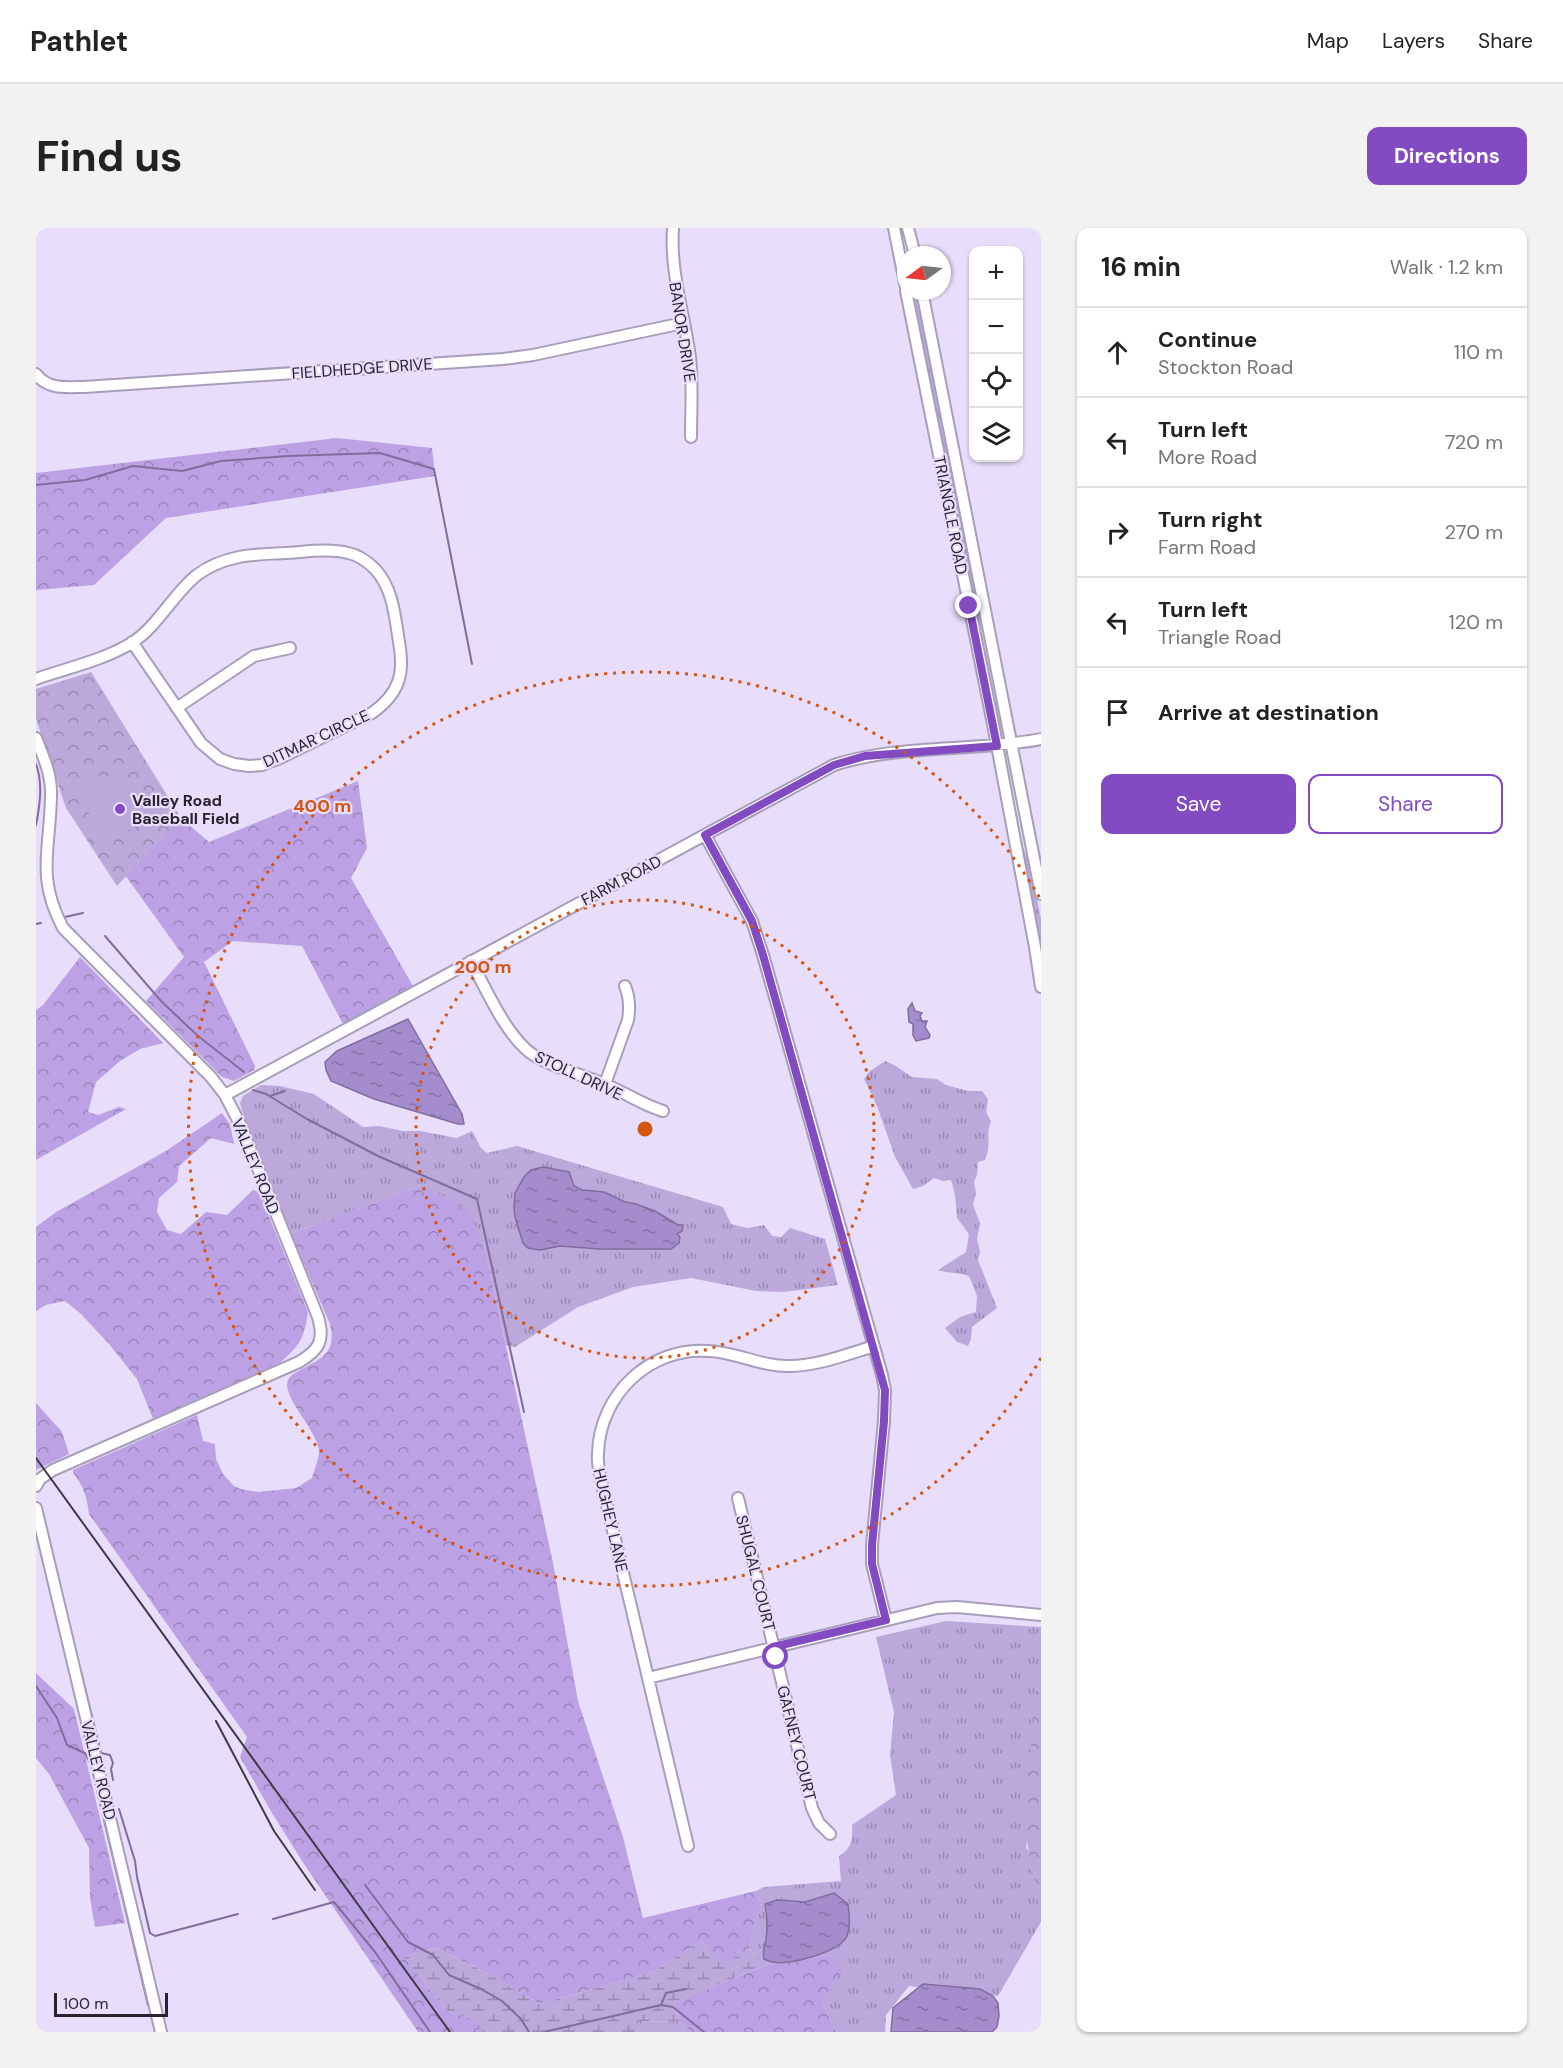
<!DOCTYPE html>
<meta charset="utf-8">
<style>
body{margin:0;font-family:"DM Sans",sans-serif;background:#f2f2f2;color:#222}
.controls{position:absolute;right:18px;top:18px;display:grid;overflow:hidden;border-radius:12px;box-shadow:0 2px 4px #0004}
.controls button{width:54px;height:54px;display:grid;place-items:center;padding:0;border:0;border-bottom:2px solid #e0e0e0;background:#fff;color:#222;font:30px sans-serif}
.compass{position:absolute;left:861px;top:18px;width:54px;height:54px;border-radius:50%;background:#fff;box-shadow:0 2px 4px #0004;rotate:255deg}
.scale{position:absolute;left:18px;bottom:15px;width:114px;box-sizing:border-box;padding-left:6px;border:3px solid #28242f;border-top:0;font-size:16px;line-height:21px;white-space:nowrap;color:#28242f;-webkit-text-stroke:4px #e8ddfb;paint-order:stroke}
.stop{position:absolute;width:18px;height:18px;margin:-14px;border:4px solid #824bc2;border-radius:50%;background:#fff}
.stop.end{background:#824bc2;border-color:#fff;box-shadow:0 2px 6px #0008}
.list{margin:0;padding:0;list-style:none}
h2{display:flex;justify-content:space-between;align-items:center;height:78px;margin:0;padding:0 24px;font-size:26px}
h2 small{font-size:20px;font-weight:400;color:#767676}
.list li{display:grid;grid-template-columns:39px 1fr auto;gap:18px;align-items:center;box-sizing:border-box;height:90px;padding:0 24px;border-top:2px solid #e0e0e0}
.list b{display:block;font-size:22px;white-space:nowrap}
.list p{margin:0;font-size:20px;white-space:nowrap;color:#767676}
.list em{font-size:20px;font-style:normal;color:#767676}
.actions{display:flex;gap:12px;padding:18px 24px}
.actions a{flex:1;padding:14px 0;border:2px solid #824bc2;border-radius:12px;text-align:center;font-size:21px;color:#824bc2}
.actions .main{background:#824bc2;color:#fff}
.icon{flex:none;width:33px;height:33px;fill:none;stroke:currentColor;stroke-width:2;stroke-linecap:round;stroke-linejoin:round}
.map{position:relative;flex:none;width:1005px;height:1804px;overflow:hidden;border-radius:12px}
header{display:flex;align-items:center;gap:36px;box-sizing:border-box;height:84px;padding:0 30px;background:#fff;border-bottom:2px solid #e0e0e0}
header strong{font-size:28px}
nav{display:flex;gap:33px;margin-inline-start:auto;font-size:21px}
.intro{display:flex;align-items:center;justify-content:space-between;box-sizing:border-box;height:144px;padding:0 36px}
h1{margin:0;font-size:42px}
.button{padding:15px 27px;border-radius:12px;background:#824bc2;color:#fff;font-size:21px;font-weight:700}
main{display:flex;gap:36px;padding:0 36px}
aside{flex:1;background:#fff;border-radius:12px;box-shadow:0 2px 4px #0004}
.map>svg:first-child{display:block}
</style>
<header>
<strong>Pathlet</strong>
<nav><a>Map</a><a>Layers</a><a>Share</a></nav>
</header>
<div class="intro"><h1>Find us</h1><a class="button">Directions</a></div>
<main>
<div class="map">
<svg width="1005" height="1804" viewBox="0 0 1005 1804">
<defs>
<pattern id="grass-tufts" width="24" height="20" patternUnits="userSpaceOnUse" patternTransform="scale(1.5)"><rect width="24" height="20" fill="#bca8db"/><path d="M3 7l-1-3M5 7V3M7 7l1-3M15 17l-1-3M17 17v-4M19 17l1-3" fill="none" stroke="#9989b2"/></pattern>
<pattern id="forest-crowns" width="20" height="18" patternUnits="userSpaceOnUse" patternTransform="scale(1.5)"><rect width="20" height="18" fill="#bca2e4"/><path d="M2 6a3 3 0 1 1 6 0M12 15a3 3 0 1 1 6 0" fill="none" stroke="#9984b9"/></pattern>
<pattern id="wetland-marsh" width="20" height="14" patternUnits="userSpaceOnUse" patternTransform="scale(1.5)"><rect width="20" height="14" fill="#bca8db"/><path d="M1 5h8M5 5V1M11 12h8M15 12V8" fill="none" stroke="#9989b2"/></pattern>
<pattern id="park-crowns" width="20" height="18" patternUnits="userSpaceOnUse" patternTransform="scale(1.5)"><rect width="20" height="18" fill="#bca8db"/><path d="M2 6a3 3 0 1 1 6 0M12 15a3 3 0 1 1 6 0" fill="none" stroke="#9989b2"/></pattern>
<pattern id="water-ripples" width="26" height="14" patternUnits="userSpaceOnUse" patternTransform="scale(1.5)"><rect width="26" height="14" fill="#a58ccd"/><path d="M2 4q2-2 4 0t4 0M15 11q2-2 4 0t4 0" fill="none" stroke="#8672a7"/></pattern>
</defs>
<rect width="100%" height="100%" fill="#e8ddfb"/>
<path fill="url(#grass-tufts)" d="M875,63H882L964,489L948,408L938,380Z
M971,539L987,619L995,641L1005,691V726L972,553Z
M849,833L858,837L876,849L901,851L910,857L932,863H946L952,871L950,884L955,893C949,908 956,917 949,932L942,934L941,947L938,954L940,965L937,977L944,995L941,1011L944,1023L942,1032L961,1080L936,1099L935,1111L932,1118L921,1114L909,1100L924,1089L940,1084L941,1068L933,1048C923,1044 913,1046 902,1042L930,1024L933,1006L921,990L919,967L915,952L907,953L898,950L887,958L877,961L859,929L841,878L828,851L834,843Z
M225,857L244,858L278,866L327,899L343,898L367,903H384L421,910L436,903L445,920L451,925L481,918L687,979L695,996L711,1000L728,997L736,1008L745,1009L754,1000L789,1011L802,1057L748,1064L720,1063L655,1050L597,1059L542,1079L479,1119L470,1117L453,1040L442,1007L384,958L255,1006L206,883L204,875L207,868Z
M910,1393L1005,1399V1489L990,1620L1005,1636V1694L962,1768L873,1758L850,1787L849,1804H800L786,1773L805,1741L796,1727L731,1737L713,1721L725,1675L720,1663L728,1659L805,1653L803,1628C816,1621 817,1610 816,1597L860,1567L854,1527L858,1484L840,1409Z
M599,1793L644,1794L655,1804H600Z"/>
<path fill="url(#forest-crowns)" d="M301,210L396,220L399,248L130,290L58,357L0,362V245Z
M322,553L331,620L315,650L377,758L307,796L266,718L197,713L168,734L219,838L218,842L198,853L186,849L110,773L148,729L89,647L145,590L173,614Z
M44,729L127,815L104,821L84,833L60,854L52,884L62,887L83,879L90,881L0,932V782L7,777Z
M186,885L194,896L198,916L175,910L143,938L141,954L123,970L121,984L131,1002L145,1006L170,984L191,987L217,962L223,964L272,1084C268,1111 264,1117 244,1135L117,1191L101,1151L73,1116L45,1086L29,1073L10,1077L0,1083V999L20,984L130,923Z
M384,958C397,964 422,971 431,982C441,994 448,1025 453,1040L517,1335L542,1473L587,1609L607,1690L720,1663L725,1675L713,1721L689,1736L665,1713L617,1744L504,1776L445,1742L400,1720L368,1729L411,1783L437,1791L447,1804H382L268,1636L236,1585L204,1529L211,1509L53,1286C51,1270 48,1258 37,1245V1242L161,1187L167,1213L179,1216L180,1231L187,1246L198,1258L205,1261L222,1264L260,1260L276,1250C278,1242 283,1231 283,1223C282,1203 245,1169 252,1152C255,1146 261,1144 266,1141C289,1129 300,1123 294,1096L255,1006Z
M0,1175L26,1204L33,1226L0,1242Z
M0,1445L38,1481L89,1695L59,1699L54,1670L53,1620L13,1546L0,1530Z
M796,1727L806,1741L786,1773L800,1804H655L644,1794L638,1774L731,1737Z"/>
<path fill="url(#wetland-marsh)" d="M665,1713L689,1735L713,1721L731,1737L638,1774L644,1794L600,1793V1804H447L436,1791L411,1783L368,1729L400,1720L445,1742L504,1776L617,1744Z"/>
<path fill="url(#park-crowns)" d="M55,444L145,590L81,658L30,580L0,491V461Z
M1005,1425V1683L1004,1684L987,1592Z"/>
<path fill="#bca8db" d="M62,548C91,546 113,562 118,591L65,613L41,557Z"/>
<path fill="url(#water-ripples)" stroke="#806d9e" stroke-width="1.5" d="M876,775L879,783L886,785L884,788L886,793H891L889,799L894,807L893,810L880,813L877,807V796L873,794L872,781Z
M372,791L426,886L428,896H422L338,871L295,853L290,842L289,834L301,823Z
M507,939L533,944L538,958L546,962L568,964L589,974L600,976L619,983L642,997H647L646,1003L641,1006L644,1009L643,1015L635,1021H564L524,1018L504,1022L492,1020L487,1015L479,989L478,980L479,965L488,949L495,942Z
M798,1665L812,1676C813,1687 815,1697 811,1708C804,1724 752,1738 737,1734C734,1734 731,1732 728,1731C726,1723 729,1719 730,1711C732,1699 731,1688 729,1676L741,1672L769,1674Z
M887,1756L944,1761L957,1768L962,1775L963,1788L961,1799L956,1804H855L857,1780Z"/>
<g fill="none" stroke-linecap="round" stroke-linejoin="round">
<path stroke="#806d9e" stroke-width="2" d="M0,257L49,252L97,238L146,243L185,233L252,228L344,225L398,241L436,436
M0,536C7,555 4,577 0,597
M29,689L47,685
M0,696L5,695
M69,708L125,773L162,808L208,844
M217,862L230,866L271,891L342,928L441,971L488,1184
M234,868L249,863
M45,1444L65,1525L74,1527L77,1535L75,1541L77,1552
M0,1458L21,1490L31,1517L51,1526
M49,1525L55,1537L112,1777
M83,1581L99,1633L101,1649L114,1705L119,1708L202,1686
M329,1657L372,1714L397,1727L413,1747L445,1761L466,1773L485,1791L493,1804
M237,1691L298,1674L339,1724L394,1804
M625,1777L630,1765L650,1761
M508,1804L625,1777L637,1779L668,1804"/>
<defs>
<path id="minor" d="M637,0C634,45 648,85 654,129C657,155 655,182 655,209
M858,0L870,60
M872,0L879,27
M870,63L957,496L999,719L1005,759
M886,63L1005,666
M0,146C12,162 30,159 48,159L467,131L497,127L647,95
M0,451C31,440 65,433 94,416C122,399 136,367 161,347C173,338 188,332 203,329C217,326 233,326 248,325C269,324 292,320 312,325C322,327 332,334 339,341C357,360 359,389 363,414C369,446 363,466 336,485L244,530L226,537L213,538L198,536L184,531L165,515L96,414
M142,479L218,428L254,420
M0,510C7,528 16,547 15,568C14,623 0,649 27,700L175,849L189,867L204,896L282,1089C289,1113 283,1122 263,1134L17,1242L4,1251L0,1258
M669,607L716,693L727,727L846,1147L849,1162L848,1193L836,1317V1336L850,1392
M435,733C450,761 472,812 499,828C521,841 545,846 568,856C589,864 604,876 627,883
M569,856L592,792C594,780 594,770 589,758
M189,867L798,537C862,516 938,524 1005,511
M702,1270L776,1580L783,1595L794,1606
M0,1280L125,1804
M612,1450L901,1380L921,1379L1005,1387
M652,1618L564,1248C563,1241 561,1233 562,1226C563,1167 614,1118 673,1123C700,1124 726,1139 754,1138C781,1138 812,1126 838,1118"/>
</defs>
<use href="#minor" stroke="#a89eba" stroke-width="14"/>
<use href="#minor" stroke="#fff" stroke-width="10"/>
<path stroke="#3f3a48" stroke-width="2" d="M0,1230L414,1804
M180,1493L238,1603L279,1662"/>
</g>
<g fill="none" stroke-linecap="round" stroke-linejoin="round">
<path stroke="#824bc2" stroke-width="8" d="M740,1429L737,1419L850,1392L836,1336V1317L848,1193L849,1162L727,727L716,693L669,607L798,537L829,528L961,518L933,378"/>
</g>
<g fill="none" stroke="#d55410" stroke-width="3" stroke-dasharray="3 6">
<circle cx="609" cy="901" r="229"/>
<path d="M1005 1130A457 457 0 1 1 1005 672"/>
</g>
<circle fill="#824bc2" stroke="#e8ddfb" stroke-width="2" cx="84" cy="581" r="6"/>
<g text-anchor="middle" stroke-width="4.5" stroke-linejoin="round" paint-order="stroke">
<g font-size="16" fill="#28242f" stroke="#e8ddfb">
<text transform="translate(647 104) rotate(81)" y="6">BANOR DRIVE</text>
<text transform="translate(326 140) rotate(-4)" y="6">FIELDHEDGE DRIVE</text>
<text transform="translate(915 287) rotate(79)" y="6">TRIANGLE ROAD</text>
<text transform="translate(280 510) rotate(-25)" y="6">DITMAR CIRCLE</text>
<text transform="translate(585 652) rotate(-28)" y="6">FARM ROAD</text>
<text transform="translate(543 847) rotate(25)" y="6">STOLL DRIVE</text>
<text transform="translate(220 938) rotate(68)" y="6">VALLEY ROAD</text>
<text transform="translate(575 1292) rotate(77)" y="6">HUGHEY LANE</text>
<text transform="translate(720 1345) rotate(76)" y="6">SHUGAL COURT</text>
<text transform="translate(761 1515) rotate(76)" y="6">GAFNEY COURT</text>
<text transform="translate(63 1542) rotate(76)" y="6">VALLEY ROAD</text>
</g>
<g font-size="16" font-weight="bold" fill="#28242f" stroke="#e8ddfb" text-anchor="start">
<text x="96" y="578">Valley Road<tspan x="96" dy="18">Baseball Field</tspan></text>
</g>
</g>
<circle cx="609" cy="901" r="9" fill="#d55410" stroke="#e8ddfb" stroke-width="3"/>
<g font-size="18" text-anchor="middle" font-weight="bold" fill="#d55410" stroke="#e8ddfb" stroke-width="4.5" stroke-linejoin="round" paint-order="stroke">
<text x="286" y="584">400 m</text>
<text x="447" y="745">200 m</text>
</g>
</svg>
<div class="controls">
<button>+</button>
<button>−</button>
<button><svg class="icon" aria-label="locate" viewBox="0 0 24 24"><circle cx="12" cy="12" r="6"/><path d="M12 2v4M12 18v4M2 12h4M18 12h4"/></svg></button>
<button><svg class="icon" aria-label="layers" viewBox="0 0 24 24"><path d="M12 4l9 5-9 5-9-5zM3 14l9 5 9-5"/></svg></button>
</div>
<svg class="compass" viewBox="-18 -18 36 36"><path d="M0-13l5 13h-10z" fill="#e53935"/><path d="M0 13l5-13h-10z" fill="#767676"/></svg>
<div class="scale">100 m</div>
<div class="stop" style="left:740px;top:1429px"></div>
<div class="stop end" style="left:933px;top:378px"></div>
</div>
<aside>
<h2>16 min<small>Walk · 1.2 km</small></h2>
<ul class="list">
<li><svg class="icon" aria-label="ahead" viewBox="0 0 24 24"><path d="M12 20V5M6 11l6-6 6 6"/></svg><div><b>Continue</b><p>Stockton Road</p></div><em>110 m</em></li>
<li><svg class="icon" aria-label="left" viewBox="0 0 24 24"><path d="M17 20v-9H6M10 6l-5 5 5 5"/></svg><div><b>Turn left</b><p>More Road</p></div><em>720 m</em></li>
<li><svg class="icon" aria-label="right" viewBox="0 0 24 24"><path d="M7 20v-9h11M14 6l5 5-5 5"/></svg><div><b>Turn right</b><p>Farm Road</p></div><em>270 m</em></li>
<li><svg class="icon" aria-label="left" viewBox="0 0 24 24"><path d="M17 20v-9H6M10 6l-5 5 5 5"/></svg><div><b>Turn left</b><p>Triangle Road</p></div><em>120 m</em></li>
<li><svg class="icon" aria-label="arrive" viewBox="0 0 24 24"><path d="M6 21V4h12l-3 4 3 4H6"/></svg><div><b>Arrive at destination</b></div></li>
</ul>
<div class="actions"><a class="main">Save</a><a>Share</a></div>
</aside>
</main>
